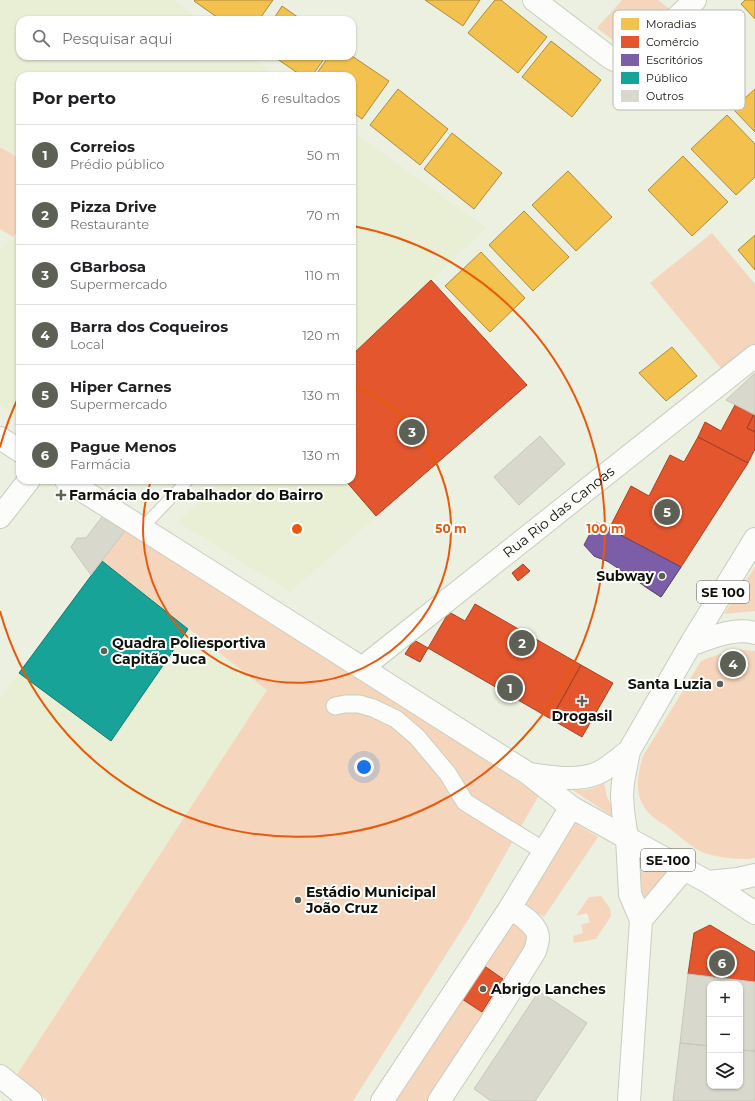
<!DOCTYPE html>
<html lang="pt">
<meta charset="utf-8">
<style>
body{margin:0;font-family:Montserrat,sans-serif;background:#f2f2f2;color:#202124}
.controls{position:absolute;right:12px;bottom:12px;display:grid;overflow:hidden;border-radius:8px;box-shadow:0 1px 3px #0004}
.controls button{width:36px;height:36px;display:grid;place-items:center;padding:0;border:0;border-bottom:1px solid #e0e0e0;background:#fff;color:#202124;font:20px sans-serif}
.you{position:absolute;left:364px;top:767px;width:14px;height:14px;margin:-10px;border:3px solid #fff;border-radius:50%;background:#1a73e8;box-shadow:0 0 0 6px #1a73e833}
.badge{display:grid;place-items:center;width:26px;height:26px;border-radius:50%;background:#5d6055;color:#fff;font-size:13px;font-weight:700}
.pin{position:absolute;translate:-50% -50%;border:2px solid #fff;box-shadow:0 1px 4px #0006}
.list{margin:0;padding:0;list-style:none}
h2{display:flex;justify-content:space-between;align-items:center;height:52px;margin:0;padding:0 16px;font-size:17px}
h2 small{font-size:13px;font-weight:400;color:#757577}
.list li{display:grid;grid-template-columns:26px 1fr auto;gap:12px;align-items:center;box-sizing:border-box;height:60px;padding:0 16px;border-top:1px solid #e0e0e0}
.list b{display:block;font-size:15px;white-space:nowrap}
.list p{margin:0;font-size:13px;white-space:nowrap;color:#757577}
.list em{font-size:13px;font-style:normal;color:#757577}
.icon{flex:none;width:22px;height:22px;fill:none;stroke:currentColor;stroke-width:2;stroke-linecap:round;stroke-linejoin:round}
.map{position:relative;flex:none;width:755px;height:1101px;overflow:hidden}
.search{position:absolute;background:#fff;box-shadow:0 1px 3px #0004;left:16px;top:16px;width:340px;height:44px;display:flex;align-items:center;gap:10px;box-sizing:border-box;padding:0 14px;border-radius:12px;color:#757577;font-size:15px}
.panel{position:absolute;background:#fff;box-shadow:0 1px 3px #0004;left:16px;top:72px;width:340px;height:412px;border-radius:12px}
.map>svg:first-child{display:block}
</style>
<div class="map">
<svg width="755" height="1101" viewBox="0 0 755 1101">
<rect width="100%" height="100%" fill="#ebf0e0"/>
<path fill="#e8efd5" d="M0,0H173L200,20H20V56H249L277,76H20V159L0,147Z
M352,131L486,228L431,280L527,385L290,592L178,522L222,480H352Z
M20,229V405L12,413L0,405V250Z
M188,629L267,690L16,1076L0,1063V699L19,673L112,740Z"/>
<path fill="#f5d6bc" d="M622,0H658L671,10L630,53L597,28Z
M0,147L20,159V229L13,237L0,229Z
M712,233L755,284V347L724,372L650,283Z
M127,528L539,795L468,920L353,1101H48L16,1076L267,690L102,561Z
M755,567V611L724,614Z
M743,650L755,651V858C740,861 711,857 698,850C688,844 678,835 669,828C657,820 647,815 641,801C635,787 639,769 643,756L701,661C715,655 728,651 743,650Z
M604,783L607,797L620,821L563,784C579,791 587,792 604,783Z
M575,823L598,837L544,917L523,904Z
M640,855L667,870L642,908Z
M601,896L610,908L611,916L596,939L574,943L573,936L583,933L581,925L590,922L587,913L576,916L589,897Z
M510,908L536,930L513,985L503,979L482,1012L493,1019L439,1101H382Z"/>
<path fill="#f2c14e" stroke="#ae8d3a" d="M195,0H273L259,20H221L194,1Z
M425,0H480L463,26Z
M495,0H501L547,37L518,73L468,33Z
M745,0H755V19L741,4Z
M282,6L302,20H273Z
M551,41L601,80L572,117L522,77Z
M273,56H326L312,76H302Z
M329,56H352L389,81L362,119L352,112V76H315Z
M398,89L448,129L420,165L370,125Z
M755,89V132L733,109Z
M727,115L755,144V177L736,195L691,149Z
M452,133L502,173L474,209L424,169Z
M683,156L728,202L692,236L648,190Z
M568,171L612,217L576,251L532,205Z
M524,211L569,257L533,291L489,245Z
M755,235V270L738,250Z
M481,252L525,298L490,332L445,286Z
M672,347L697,376L666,401L639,373Z"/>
<path fill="#e4572e" stroke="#a54323" d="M431,280L527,385L376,516L345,480H352V355Z
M735,405L754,414L747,428L755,432V449L748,463L698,437L705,422L721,431Z
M754,414L755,415V432L747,428Z
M698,437L748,463L681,567L609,529L631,486L649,496L670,455L684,462Z
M609,529L620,535L607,561L594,556Z
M660,556L681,567L661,597L644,586Z
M523,564L530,571L518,581L512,573Z
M475,604L581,665L551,719L428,648L449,612L465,621Z
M521,631L533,638L523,655L511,648Z
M414,640L428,648L420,662L405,654Z
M581,665L613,683L582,737L551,719Z
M710,925L755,952V982L688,974L694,933Z
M483,965L503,979L482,1012L462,999Z"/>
<path fill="#7b5ea7" stroke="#5b4878" d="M596,522L681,567L661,597L607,561L594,556L584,545Z"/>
<path fill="#17a398" stroke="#15786d" d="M102,561L188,629L111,741L19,673Z"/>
<path fill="#d8d8cc" stroke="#c7c7bb" d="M755,373V415L726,400Z
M540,436L565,464L519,505L494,477Z
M105,513L127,528L91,575L71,547L77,538H86Z
M688,974L755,982V1051L740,1050V984H710V1046L680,1043Z
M539,991L587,1023L535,1101H491L474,1089Z
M680,1043L710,1046V1086H740V1050L755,1051V1101H673Z"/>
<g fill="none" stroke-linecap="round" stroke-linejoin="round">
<defs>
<path id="service" d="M142,528L188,480"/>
<path id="pedestrian" d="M335,706L345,704H359L373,708L396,719L417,737L448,774L465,802L544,851"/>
<g id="minor">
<path d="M534,0L609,57C620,64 624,64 635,58L695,0"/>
<path d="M0,517L29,480"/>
<path id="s1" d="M362,668L755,356"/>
<path d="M0,1076L31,1101"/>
<path d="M382,1101L510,908L571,807"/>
<path d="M439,1101L493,1019L535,951C536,947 538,942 538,938C538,924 520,915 510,908"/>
</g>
<path id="tertiary" d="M0,438L20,451
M66,480L529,774L571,807L627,838
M529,774C552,777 576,782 598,773C609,768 619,758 629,751"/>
<path id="secondary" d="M627,838L630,894L641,920L629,1101
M708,882L755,913
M641,920L684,869"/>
<path id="primary" d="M755,539L690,645L629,751L623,782L622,795L623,811L627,838L708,882L738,879L755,875
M690,645C710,638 734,627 755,633"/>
</defs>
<use href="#service" stroke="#c9cdc0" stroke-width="13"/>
<use href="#pedestrian" stroke="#c9cdc0" stroke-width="19"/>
<use href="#minor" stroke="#c9cdc0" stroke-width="24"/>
<use href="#tertiary" stroke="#c9cdc0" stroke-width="24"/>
<use href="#secondary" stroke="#c9cdc0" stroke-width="24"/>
<use href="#primary" stroke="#c9cdc0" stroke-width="24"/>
<use href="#service" stroke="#fcfdfa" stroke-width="11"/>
<use href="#pedestrian" stroke="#fcfdfa" stroke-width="17"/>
<use href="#minor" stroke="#fcfdfa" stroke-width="22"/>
<use href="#tertiary" stroke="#fcfdfa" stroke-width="22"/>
<use href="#secondary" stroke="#fcfdfa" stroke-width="22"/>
<use href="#primary" stroke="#fcfdfa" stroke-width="22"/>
</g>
<g fill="none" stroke="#e8590c" stroke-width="2">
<path d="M352 385A154 154 0 1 1 151 480"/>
<path d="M0 447A308 308 0 0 1 19 396M353 226A308 308 0 1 1 0 611"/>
</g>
<g fill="#5d6055" stroke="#fff" stroke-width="1.5">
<path d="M59 489h4v4h4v4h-4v4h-4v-4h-4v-4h4z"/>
<circle cx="662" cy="576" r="4"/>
<circle cx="104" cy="651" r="4"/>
<circle cx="720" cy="684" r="4"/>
<path d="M580 695h4v4h4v4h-4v4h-4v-4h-4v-4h4z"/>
<circle cx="298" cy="900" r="4"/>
<circle cx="483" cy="989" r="4"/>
</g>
<g text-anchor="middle" stroke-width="4" stroke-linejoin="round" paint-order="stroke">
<g fill="#fff" stroke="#585a54" stroke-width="1">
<rect x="697" y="581" width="52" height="22" rx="3"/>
<rect x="641" y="849" width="54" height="22" rx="3"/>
</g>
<g font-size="13" font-weight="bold" fill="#11130a">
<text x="723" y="597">SE 100</text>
<text x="668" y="865">SE-100</text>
</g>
<g font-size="14" font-weight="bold" fill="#11130a" stroke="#fff" text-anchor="start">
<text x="69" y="500">Farmácia do Trabalhador do Bairro</text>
<text x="654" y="581" text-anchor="end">Subway</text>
<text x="112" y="648">Quadra Poliesportiva<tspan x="112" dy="16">Capitão Juca</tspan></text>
<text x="712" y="689" text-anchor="end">Santa Luzia</text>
<text x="582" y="721" text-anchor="middle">Drogasil</text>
<text x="306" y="897">Estádio Municipal<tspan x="306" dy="16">João Cruz</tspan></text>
<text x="491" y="994">Abrigo Lanches</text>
</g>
<g font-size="14" fill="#11130a" stroke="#fff">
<text dy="5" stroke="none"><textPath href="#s1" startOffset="251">Rua Rio das Canoas</textPath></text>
</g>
</g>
<rect x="613" y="10" width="132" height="100" rx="6" fill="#fff" stroke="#b8b8b6" stroke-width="1"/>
<rect x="621" y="18" width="18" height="12" fill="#f2c14e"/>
<rect x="621" y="36" width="18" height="12" fill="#e4572e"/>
<rect x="621" y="54" width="18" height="12" fill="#7b5ea7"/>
<rect x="621" y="72" width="18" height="12" fill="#17a398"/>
<rect x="621" y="90" width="18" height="12" fill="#d8d8cc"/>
<g font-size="11" fill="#11130a">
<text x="646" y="28">Moradias</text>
<text x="646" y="46">Comércio</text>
<text x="646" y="64">Escritórios</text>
<text x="646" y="82">Público</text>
<text x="646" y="100">Outros</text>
</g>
<circle cx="297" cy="529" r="6" fill="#e8590c" stroke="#fff" stroke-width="2"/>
<g font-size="12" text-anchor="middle" font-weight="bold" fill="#e8590c" stroke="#fff" stroke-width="4" stroke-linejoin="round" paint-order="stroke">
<text x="451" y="533">50 m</text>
<text x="605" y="533">100 m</text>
</g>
</svg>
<div class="controls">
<button>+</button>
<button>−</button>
<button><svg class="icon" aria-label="layers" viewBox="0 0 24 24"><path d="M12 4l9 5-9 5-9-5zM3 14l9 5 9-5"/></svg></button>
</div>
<div class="you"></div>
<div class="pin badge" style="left:510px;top:688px">1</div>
<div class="pin badge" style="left:522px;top:643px">2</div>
<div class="pin badge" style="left:412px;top:432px">3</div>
<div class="pin badge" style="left:733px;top:664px">4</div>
<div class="pin badge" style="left:667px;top:512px">5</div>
<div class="pin badge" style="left:722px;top:963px">6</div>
<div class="search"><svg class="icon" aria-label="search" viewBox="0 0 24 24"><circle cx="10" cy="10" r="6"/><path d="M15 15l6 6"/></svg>Pesquisar aqui</div>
<section class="panel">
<h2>Por perto<small>6 resultados</small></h2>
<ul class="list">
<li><span class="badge">1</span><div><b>Correios</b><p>Prédio público</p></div><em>50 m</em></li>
<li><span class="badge">2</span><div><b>Pizza Drive</b><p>Restaurante</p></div><em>70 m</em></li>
<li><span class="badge">3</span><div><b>GBarbosa</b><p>Supermercado</p></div><em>110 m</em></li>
<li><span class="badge">4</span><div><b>Barra dos Coqueiros</b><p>Local</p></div><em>120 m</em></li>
<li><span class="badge">5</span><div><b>Hiper Carnes</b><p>Supermercado</p></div><em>130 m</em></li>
<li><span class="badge">6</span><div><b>Pague Menos</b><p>Farmácia</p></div><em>130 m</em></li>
</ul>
</section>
</div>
